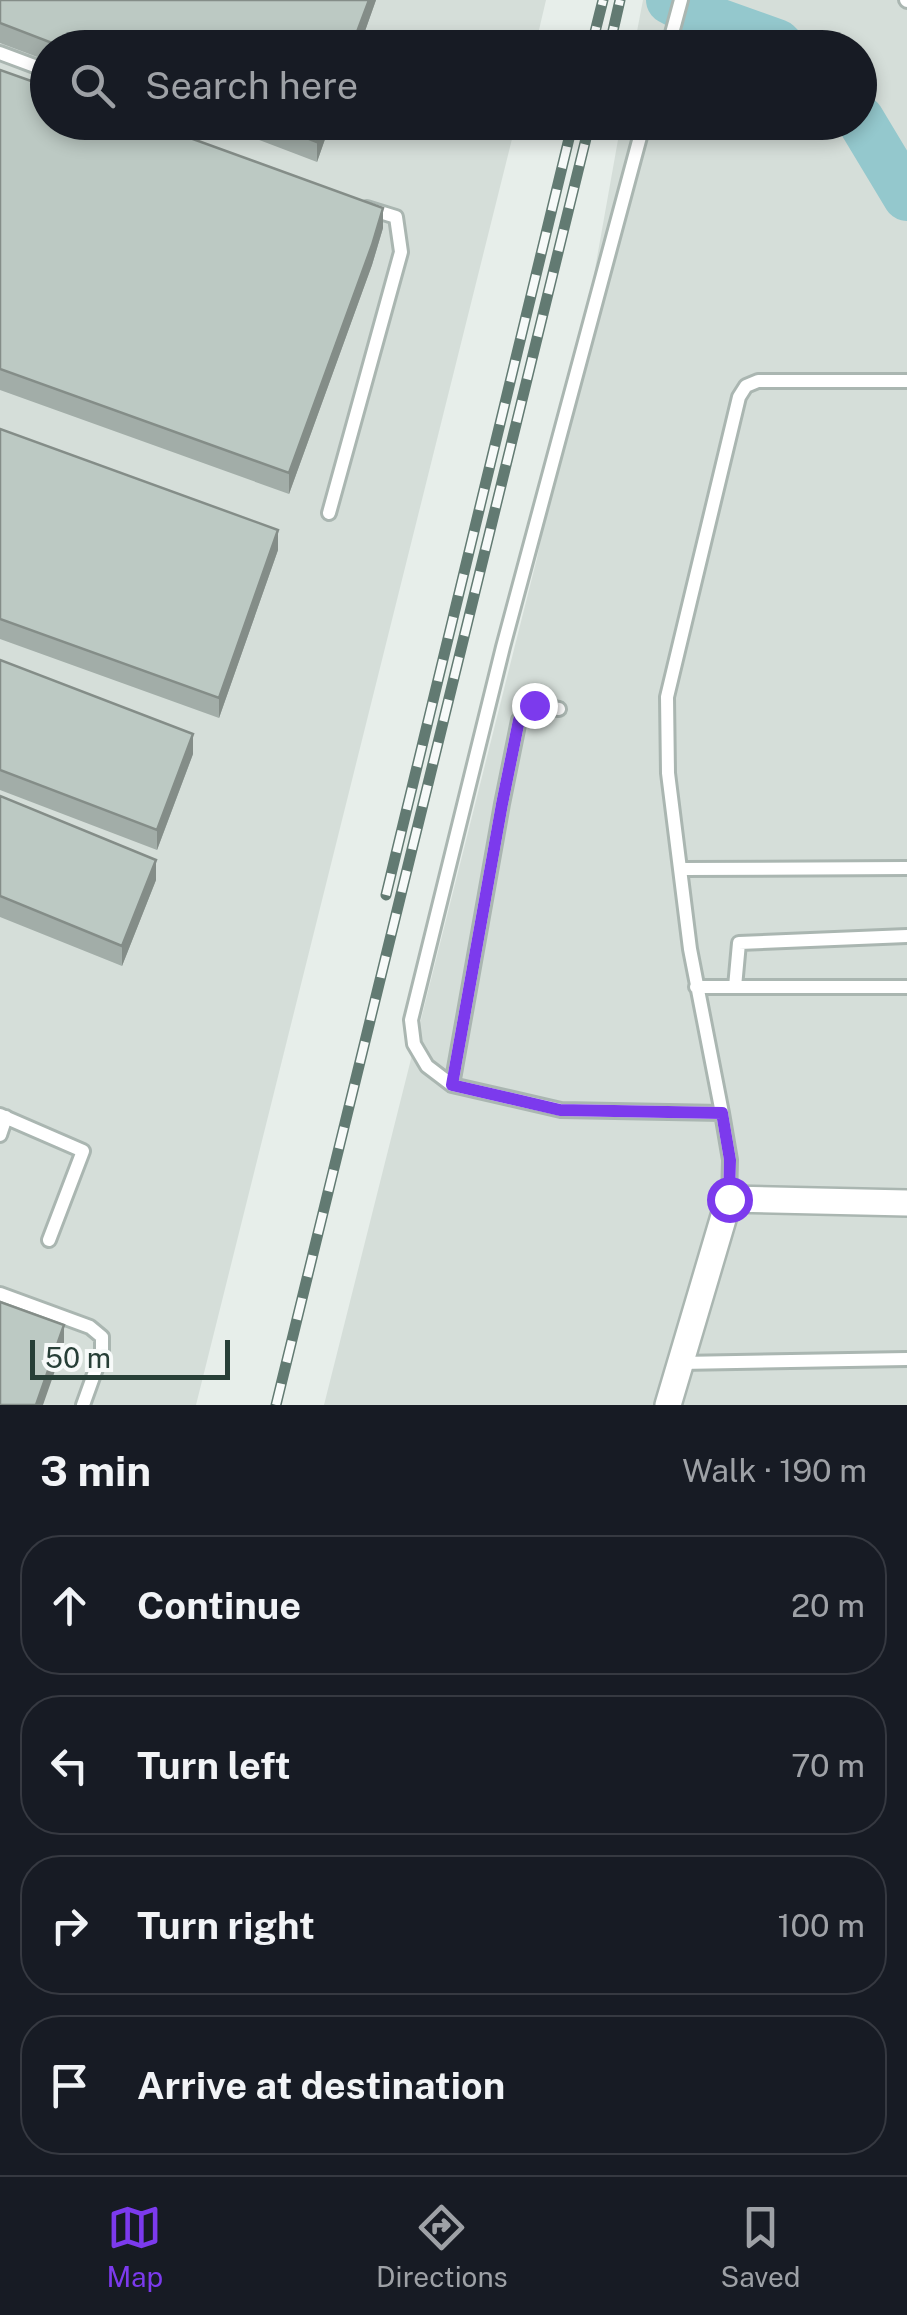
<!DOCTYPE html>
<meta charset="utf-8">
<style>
body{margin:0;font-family:"Public Sans",sans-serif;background:#20242c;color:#f1f3f6}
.scale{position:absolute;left:30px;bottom:25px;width:200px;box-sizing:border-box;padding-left:10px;border:5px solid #273f37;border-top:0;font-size:28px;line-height:35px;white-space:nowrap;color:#273f37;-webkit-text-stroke:8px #f7faf9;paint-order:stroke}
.stop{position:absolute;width:30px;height:30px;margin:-22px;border:8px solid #7c3aed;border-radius:50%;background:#fff}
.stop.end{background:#7c3aed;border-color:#fff;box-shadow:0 2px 10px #0008}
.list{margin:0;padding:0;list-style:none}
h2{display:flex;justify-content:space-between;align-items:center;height:130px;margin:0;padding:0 40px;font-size:42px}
h2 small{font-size:32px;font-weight:400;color:#9ea1a6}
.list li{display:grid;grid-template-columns:65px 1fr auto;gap:30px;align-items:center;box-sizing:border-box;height:140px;margin:0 20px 20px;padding:0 20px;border:2px solid #363941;border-radius:40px}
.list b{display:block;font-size:38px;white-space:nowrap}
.list em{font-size:32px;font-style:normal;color:#9ea1a6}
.icon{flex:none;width:55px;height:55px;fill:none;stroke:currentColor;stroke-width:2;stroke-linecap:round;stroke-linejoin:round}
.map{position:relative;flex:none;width:907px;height:1405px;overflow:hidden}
.search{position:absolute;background:#171b24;box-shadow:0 5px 15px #0003;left:30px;right:30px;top:30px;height:110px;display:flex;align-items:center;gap:25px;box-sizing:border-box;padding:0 35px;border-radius:55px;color:#9ea1a6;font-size:38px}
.sheet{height:770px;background:#171b24}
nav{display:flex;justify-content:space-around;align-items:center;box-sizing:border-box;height:140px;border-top:2px solid #363941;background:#171b24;font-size:28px;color:#9ea1a6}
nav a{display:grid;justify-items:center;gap:5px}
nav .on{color:#7c3aed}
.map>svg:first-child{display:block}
</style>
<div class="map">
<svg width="907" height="1405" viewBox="0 0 907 1405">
<rect width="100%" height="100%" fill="#e7eeea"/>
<path fill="#d5ded9" d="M0,0H546L535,47L48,48V122L516,123L196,1405H0Z
M643,0H907V1405H324L537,558L585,325L621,123L860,122V48L634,47Z"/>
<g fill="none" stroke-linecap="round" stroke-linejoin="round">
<path stroke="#94c8cd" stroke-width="48" d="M670,0L698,15L777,43L782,48
M860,119L907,197"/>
<defs>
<path id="lane" d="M906,0L907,1
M668,48L681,0
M0,53L48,71
M644,122L503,647L411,1020L414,1044L427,1066L452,1085L561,1110L722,1113L730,1160L729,1199
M329,513L401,252L396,217L367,208
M681,869L907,868
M696,987H907
M735,987L739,943L907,936
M452,1085L502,804L519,720L534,705L559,709
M722,1113L690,949L668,773L667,697L739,397L746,386L758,381H907
M0,1115L83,1151L49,1240
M0,1135L6,1117
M0,1294L90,1327L102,1337V1352L83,1405
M680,1363L907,1359"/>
<path id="street" d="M668,1405L729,1199L907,1203"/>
</defs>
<use href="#lane" stroke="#aab6b1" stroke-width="18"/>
<use href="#street" stroke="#aab6b1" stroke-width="30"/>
<use href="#lane" stroke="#fff" stroke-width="12"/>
<use href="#street" stroke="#fff" stroke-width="25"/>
<defs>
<path id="rail" d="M591,48L603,0
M609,48L620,0
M386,895L573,122
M276,1405L590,122"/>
</defs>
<use href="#rail" stroke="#627a72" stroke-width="11"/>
<use href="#rail" stroke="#f7faf9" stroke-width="8" stroke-dasharray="22" stroke-linecap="butt"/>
</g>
<path fill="#a2ada8" d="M0,0H376L359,48H48V61L0,43Z
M0,70L383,228L372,265L289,494L0,390Z
M212,122H331L317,162Z
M0,429L278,550L219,718L0,639Z
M0,660L193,754L157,850L0,790Z
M0,796L156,880L122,966L0,917Z"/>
<path fill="#848d88" d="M369,0H376L359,48H351Z
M324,122H331L317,162V142Z
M383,208V228L372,265L289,494V473Z
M278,530V550L219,718V698Z
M193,734V754L157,850V830Z
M156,860V880L122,966V946Z
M64,1325V1345L43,1405H36Z"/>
<path fill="#bcc9c3" stroke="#848d88" stroke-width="2.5" d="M0,0H369L351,48H65L0,23Z
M0,70L48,87V122H146L383,208L372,245L289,473L0,369Z
M266,122H324L317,142Z
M0,429L278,530L219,698L0,619Z
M0,660L193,734L157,830L0,770Z
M0,796L156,860L122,946L0,896Z
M0,1302L64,1325L36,1405H0Z"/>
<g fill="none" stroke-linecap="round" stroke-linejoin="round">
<path stroke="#7c3aed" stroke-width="12" d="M534,705L519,720L502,804L452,1085L560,1110L722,1113L730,1160L729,1199"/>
</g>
</svg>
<div class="scale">50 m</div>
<div class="stop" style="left:729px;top:1199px"></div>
<div class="stop end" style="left:534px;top:705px"></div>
<div class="search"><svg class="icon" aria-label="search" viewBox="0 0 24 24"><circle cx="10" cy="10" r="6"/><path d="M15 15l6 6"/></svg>Search here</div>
</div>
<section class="sheet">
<h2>3 min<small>Walk · 190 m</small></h2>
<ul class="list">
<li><svg class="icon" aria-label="ahead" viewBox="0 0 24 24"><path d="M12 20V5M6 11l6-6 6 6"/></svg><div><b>Continue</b></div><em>20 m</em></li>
<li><svg class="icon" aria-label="left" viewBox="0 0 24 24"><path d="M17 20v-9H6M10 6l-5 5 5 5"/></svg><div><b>Turn left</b></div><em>70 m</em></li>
<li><svg class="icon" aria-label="right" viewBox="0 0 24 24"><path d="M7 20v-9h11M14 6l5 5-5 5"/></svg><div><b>Turn right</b></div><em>100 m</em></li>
<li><svg class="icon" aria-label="arrive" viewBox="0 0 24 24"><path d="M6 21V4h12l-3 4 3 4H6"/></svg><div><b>Arrive at destination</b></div></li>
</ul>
</section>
<nav>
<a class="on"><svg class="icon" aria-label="map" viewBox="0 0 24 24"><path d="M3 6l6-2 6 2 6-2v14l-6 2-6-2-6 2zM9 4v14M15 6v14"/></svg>Map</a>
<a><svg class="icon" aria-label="directions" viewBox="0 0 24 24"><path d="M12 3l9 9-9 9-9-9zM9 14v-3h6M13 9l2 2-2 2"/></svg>Directions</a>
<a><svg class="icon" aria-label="saved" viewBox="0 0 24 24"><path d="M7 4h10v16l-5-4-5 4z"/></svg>Saved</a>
</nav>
